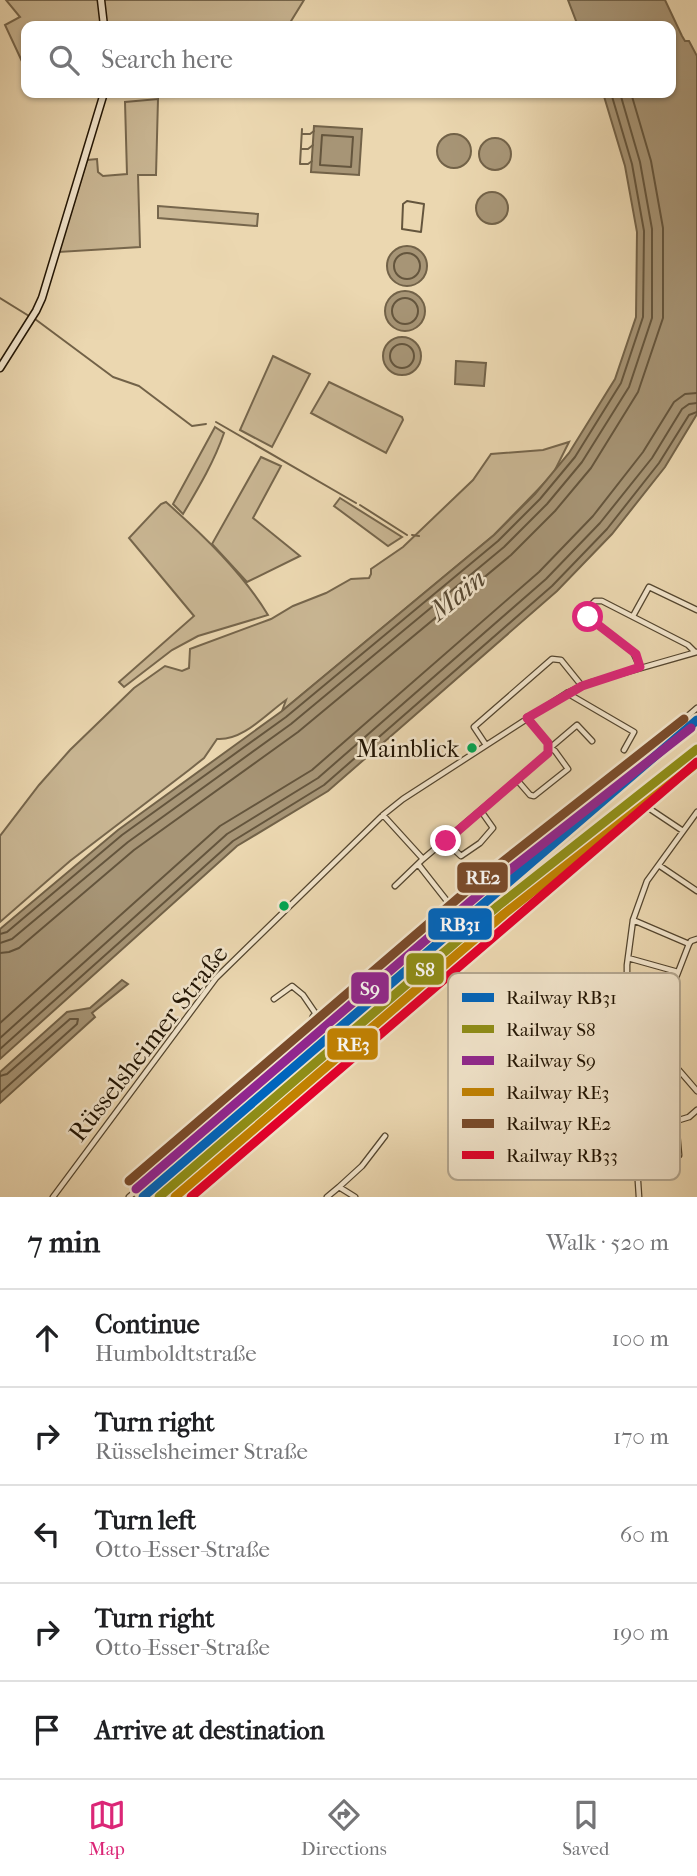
<!DOCTYPE html>
<meta charset="utf-8">
<style>
body{margin:0;font-family:"IM FELL French Canon",serif;background:#f2f2f2;color:#202124}
.stop{position:absolute;width:21px;height:21px;margin:-16px;border:5px solid #db2777;border-radius:50%;background:#fff}
.stop.end{background:#db2777;border-color:#fff;box-shadow:0 2px 7px #0008}
.list{margin:0;padding:0;list-style:none}
h2{display:flex;justify-content:space-between;align-items:center;height:91px;margin:0;padding:0 28px;font-size:30px}
h2 small{font-size:23px;font-weight:400;color:#757577}
.list li{display:grid;grid-template-columns:46px 1fr auto;gap:21px;align-items:center;box-sizing:border-box;height:98px;padding:0 28px;border-top:2px solid #e0e0e0}
.list b{display:block;font-size:26px;white-space:nowrap}
.list p{margin:0;font-size:23px;white-space:nowrap;color:#757577}
.list em{font-size:23px;font-style:normal;color:#757577}
.icon{flex:none;width:38px;height:38px;fill:none;stroke:currentColor;stroke-width:2;stroke-linecap:round;stroke-linejoin:round}
.map{position:relative;flex:none;width:697px;height:1197px;overflow:hidden}
.search{position:absolute;background:#fff;box-shadow:0 2px 5px #0004;left:21px;right:21px;top:21px;height:77px;display:flex;align-items:center;gap:18px;box-sizing:border-box;padding:0 24px;border-radius:14px;color:#757577;font-size:26px}
.sheet{height:581px;background:#fff}
nav{display:flex;justify-content:space-around;align-items:center;box-sizing:border-box;height:98px;border-top:2px solid #e0e0e0;background:#fff;font-size:19px;color:#757577}
nav a{display:grid;justify-items:center;gap:4px}
nav .on{color:#db2777}
.map>svg:first-child{display:block}
</style>
<div class="map">
<svg width="697" height="1197" viewBox="0 0 697 1197">
<rect width="100%" height="100%" fill="#ebd7b0"/>
<filter id="stains"><feTurbulence type="fractalNoise" baseFrequency=".00286" numOctaves="4"/><feColorMatrix values="0 0 0 0 .2 0 0 0 0 .09 0 0 0 0 .02 0 0 0 .5 -.17"/></filter>
<radialGradient id="worn" r=".72"><stop offset=".6" stop-color="#630" stop-opacity="0"/><stop offset="1" stop-color="#630" stop-opacity=".3"/></radialGradient>
<path fill="#c9b693" stroke="#76664c" stroke-width="2" d="M6,0H304L288,26H26V70L5,25L20,17Z
M158,99L156,175H138L140,247L59,252L87,160L97,159L98,172L103,176L127,174L125,102Z
M158,206L258,214L257,226L158,218Z
M273,356L310,374L272,447L240,430Z
M329,382L402,417L403,420L386,453L311,413Z
M215,427L224,433C214,462 199,487 183,514L173,504Z
M569,442L553,474L494,535L282,711L286,700C266,714 243,741 217,739L204,758L189,770L70,861L0,922V836L39,785L70,750L134,688L165,666L182,671L189,668L190,649L271,619L293,606L326,593L351,579L369,578L371,574V569L403,547L473,480L491,454L543,450Z
M261,457L281,466L253,518L300,556L247,582L212,544Z
M340,498L402,537L388,546L334,506Z
M166,502C203,535 242,572 268,615L198,636L172,650L124,687L119,682L194,616L129,538L161,504Z"/>
<path fill="#a79576" stroke="#726248" stroke-width="2" d="M568,0H665L682,36L685,41H689L697,56V414L665,467L612,534L557,591L328,791L237,846L0,1059V929L118,830L282,711L494,535L535,494L569,453L615,379L636,317L637,232L625,166L603,93H671V26H578Z
M314,126L362,129L359,175L311,172Z
M437 151a17 17 0 1 1 34 0a17 17 0 1 1-34 0Z
M479 154a16 16 0 1 1 32 0a16 16 0 1 1-32 0Z
M476 208a16 16 0 1 1 32 0a16 16 0 1 1-32 0Z
M387 266a20 20 0 1 1 40 0a20 20 0 1 1-40 0Z
M385 311a20 20 0 1 1 40 0a20 20 0 1 1-40 0Z
M383 356a19 19 0 1 1 38 0a19 19 0 1 1-38 0Z
M456,361L486,363L484,386L455,384Z
M122,980L128,984L92,1013L95,1017L0,1103V1072L67,1012L90,1008Z"/>
<g fill="none" stroke-linecap="round" stroke-linejoin="round">
<path stroke="#64553d" stroke-width="2" d="M322,135L353,137L351,167L320,165Z
M407,201L424,204L421,232L402,229L403,204Z
M394 266a13 13 0 1 1 26 0a13 13 0 1 1-26 0Z
M392 311a13 13 0 1 1 26 0a13 13 0 1 1-26 0Z
M390 356a12 12 0 1 1 24 0a12 12 0 1 1-24 0Z
M0,934L7,932L122,835L286,717L498,541L540,499L575,457L621,383L643,317L644,231L632,164L611,93
M0,943L12,939L128,842L291,724L504,547L547,504L582,462L629,387L652,318V229L640,162L620,93
M0,953L9,952L19,948L134,850L298,732L511,555L555,511L591,468L638,392L663,318V228L651,161L631,93
M0,1023L220,826L312,770L539,572L593,516L643,452L674,402L685,394L697,393
M0,1038L227,834L318,778L546,579L600,523L652,458L682,409L689,404L697,403
M0,1049L233,841L324,785L552,586L607,529L659,463L689,415L697,412
M0,1076L7,1074L70,1019H78L77,1024L0,1093"/>
<path stroke="#726248" stroke-width="2" d="M302,129L300,164H308L312,161
M303,134H310L314,131
M302,149H308L313,145
M0,298L29,316
M35,319L113,377L139,386L192,426L206,424
M216,422L356,503
M360,505L407,535
M412,535L419,536"/>
<defs>
<path id="street" d="M633,616L649,587L697,610
M640,667L633,652L588,617L586,610L595,601H602L688,645L695,652
M567,693L634,732L624,750
M486,745L474,727L552,659L561,660L582,686
M517,780L530,795L534,796L568,769L555,751L550,748L577,725L592,741
M383,815L423,859L548,753V743L527,717
M605,828L638,801L683,831
M445,841L461,856L480,843L493,828L481,811
M418,864L447,901
M660,866L697,891
M395,886L423,859
M633,920L689,944
M689,944L691,941L697,939
M628,958L678,972
M670,993L689,944
M274,999L292,986L303,995L316,1014
M312 1020a7 7 0 1 1 14 0a7 7 0 1 1-14 0Z
M325,1016L345,1009L582,800L622,773L697,708
M628,1023L639,1024L697,1091
M638,1157L679,1155L676,1121L689,1117L697,1110
M339,1187L362,1166L385,1136
M53,1197L216,978L383,815L403,799L567,693L592,682L697,652
M129,1197L291,1056L306,1043L317,1027
M327,1197L339,1187L355,1197
M639,1197L627,1014V965L633,920L647,881L697,812"/>
<path id="secondary" d="M101,0L104,26
M0,368L36,311L42,298L104,93"/>
</defs>
<use href="#street" stroke="#54462f" stroke-width="7"/>
<use href="#secondary" stroke="#221504" stroke-width="9"/>
<use href="#street" stroke="#f2e5cc" stroke-width="4.5"/>
<use href="#secondary" stroke="#f2e5cc" stroke-width="6"/>
<defs>
<path id="rail" d="M520,869L697,716
M165,1197L309,1077L383,1000"/>
</defs>
<use href="#rail" stroke="#221504" stroke-width="4.5"/>
<use href="#rail" stroke="#f2e5cc" stroke-width="2" stroke-dasharray="5" stroke-linecap="butt"/>
<defs>
<path id="rail-1" d="M143,1197L697,720"/>
<path id="rail-2" d="M159,1197L498,906L697,749"/>
<path id="rail-3" d="M136,1189L484,890L691,728"/>
<path id="rail-4" d="M175,1197L504,914L697,763"/>
<path id="rail-5" d="M129,1181L477,882L684,719"/>
<path id="rail-6" d="M191,1197L697,762"/>
</defs>
<use href="#rail-1" stroke="#f2e5cc" stroke-width="14"/>
<use href="#rail-2" stroke="#f2e5cc" stroke-width="14"/>
<use href="#rail-3" stroke="#f2e5cc" stroke-width="14"/>
<use href="#rail-4" stroke="#f2e5cc" stroke-width="14"/>
<use href="#rail-5" stroke="#f2e5cc" stroke-width="14"/>
<use href="#rail-6" stroke="#f2e5cc" stroke-width="14"/>
<use href="#rail-1" stroke="#0065bd" stroke-width="9"/>
<use href="#rail-2" stroke="#8f8e17" stroke-width="9"/>
<use href="#rail-3" stroke="#91268f" stroke-width="9"/>
<use href="#rail-4" stroke="#c28201" stroke-width="9"/>
<use href="#rail-5" stroke="#7a4b2a" stroke-width="9"/>
<use href="#rail-6" stroke="#e4002b" stroke-width="9"/>
</g>
<g fill="none" stroke-linecap="round" stroke-linejoin="round">
<path stroke="#db2777" stroke-width="9" d="M446,841L548,753V743L527,718L582,686L640,667L636,654L588,617"/>
</g>
<g fill="#00a651" stroke="#f2e5cc" stroke-width="2.5">
<circle cx="472" cy="748" r="6"/>
<circle cx="284" cy="906" r="6"/>
</g>
<g text-anchor="middle" stroke-width="5" stroke-linejoin="round" paint-order="stroke">
<g font-size="24" fill="#221504" stroke="#f2e5cc" text-anchor="end">
<text x="459" y="757">Mainblick</text>
</g>
<g font-size="26" fill="#221504" stroke="#f2e5cc">
<text transform="translate(148 1043) rotate(-52)" y="9">Rüsselsheimer Straße</text>
</g>
<g font-size="28" font-style="italic" fill="#574832" stroke="#f2e5cc">
<text transform="translate(457 594) rotate(-39)" y="10">Main</text>
</g>
</g>
<rect x="448" y="973" width="232" height="207" rx="10" fill="#f2e5cc" stroke="#b4a790" stroke-width="2"/>
<rect x="462" y="993" width="32" height="9" fill="#0065bd"/>
<rect x="462" y="1025" width="32" height="8" fill="#8f8e17"/>
<rect x="462" y="1056" width="32" height="9" fill="#91268f"/>
<rect x="462" y="1088" width="32" height="8" fill="#c28201"/>
<rect x="462" y="1119" width="32" height="9" fill="#7a4b2a"/>
<rect x="462" y="1151" width="32" height="8" fill="#e4002b"/>
<g font-size="19" fill="#221504">
<text x="506" y="1004">Railway RB31</text>
<text x="506" y="1036">Railway S8</text>
<text x="506" y="1067">Railway S9</text>
<text x="506" y="1099">Railway RE3</text>
<text x="506" y="1130">Railway RE2</text>
<text x="506" y="1162">Railway RB33</text>
</g>
<g stroke="#f2e5cc" stroke-width="2.5">
<rect x="456" y="861" width="53" height="33" rx="7" fill="#7a4b2a"/>
<rect x="427" y="907" width="66" height="34" rx="7" fill="#0065bd"/>
<rect x="405" y="952" width="40" height="34" rx="7" fill="#8f8e17"/>
<rect x="350" y="971" width="40" height="34" rx="7" fill="#91268f"/>
<rect x="326" y="1027" width="53" height="34" rx="7" fill="#c28201"/>
</g>
<g font-size="19" text-anchor="middle" font-weight="bold" fill="#fff">
<text x="483" y="884">RE2</text>
<text x="460" y="931">RB31</text>
<text x="425" y="976">S8</text>
<text x="370" y="995">S9</text>
<text x="353" y="1051">RE3</text>
</g>
<rect width="100%" height="100%" filter="url(#stains)"/>
<rect width="100%" height="100%" fill="url(#worn)"/>
</svg>
<div class="stop" style="left:588px;top:617px"></div>
<div class="stop end" style="left:446px;top:841px"></div>
<div class="search"><svg class="icon" aria-label="search" viewBox="0 0 24 24"><circle cx="10" cy="10" r="6"/><path d="M15 15l6 6"/></svg>Search here</div>
</div>
<section class="sheet">
<h2>7 min<small>Walk · 520 m</small></h2>
<ul class="list">
<li><svg class="icon" aria-label="ahead" viewBox="0 0 24 24"><path d="M12 20V5M6 11l6-6 6 6"/></svg><div><b>Continue</b><p>Humboldtstraße</p></div><em>100 m</em></li>
<li><svg class="icon" aria-label="right" viewBox="0 0 24 24"><path d="M7 20v-9h11M14 6l5 5-5 5"/></svg><div><b>Turn right</b><p>Rüsselsheimer Straße</p></div><em>170 m</em></li>
<li><svg class="icon" aria-label="left" viewBox="0 0 24 24"><path d="M17 20v-9H6M10 6l-5 5 5 5"/></svg><div><b>Turn left</b><p>Otto-Esser-Straße</p></div><em>60 m</em></li>
<li><svg class="icon" aria-label="right" viewBox="0 0 24 24"><path d="M7 20v-9h11M14 6l5 5-5 5"/></svg><div><b>Turn right</b><p>Otto-Esser-Straße</p></div><em>190 m</em></li>
<li><svg class="icon" aria-label="arrive" viewBox="0 0 24 24"><path d="M6 21V4h12l-3 4 3 4H6"/></svg><div><b>Arrive at destination</b></div></li>
</ul>
</section>
<nav>
<a class="on"><svg class="icon" aria-label="map" viewBox="0 0 24 24"><path d="M3 6l6-2 6 2 6-2v14l-6 2-6-2-6 2zM9 4v14M15 6v14"/></svg>Map</a>
<a><svg class="icon" aria-label="directions" viewBox="0 0 24 24"><path d="M12 3l9 9-9 9-9-9zM9 14v-3h6M13 9l2 2-2 2"/></svg>Directions</a>
<a><svg class="icon" aria-label="saved" viewBox="0 0 24 24"><path d="M7 4h10v16l-5-4-5 4z"/></svg>Saved</a>
</nav>
